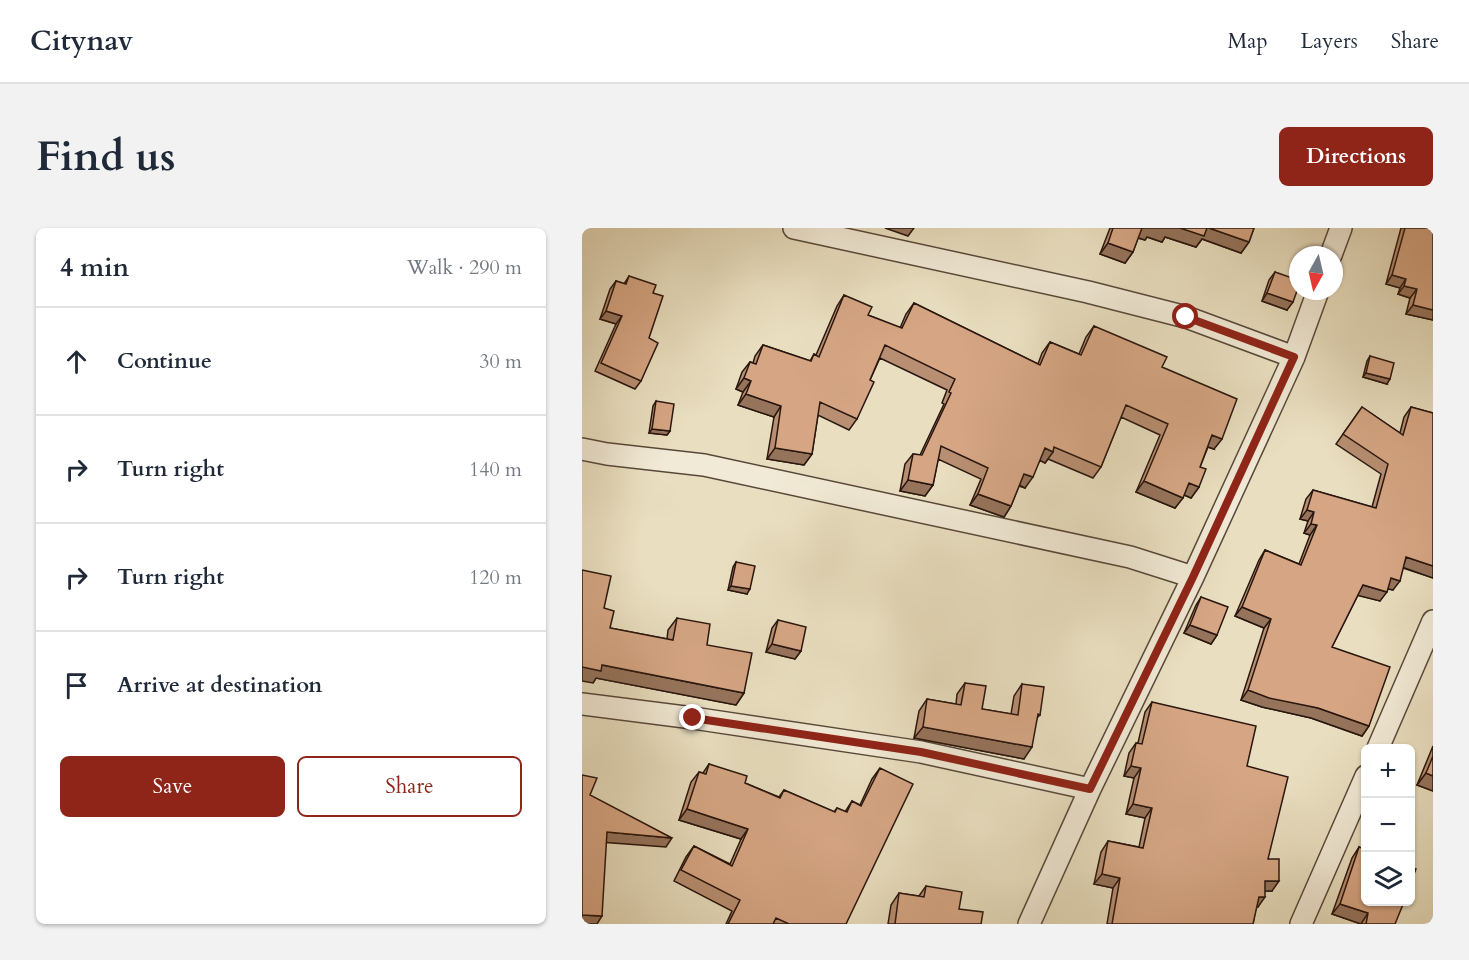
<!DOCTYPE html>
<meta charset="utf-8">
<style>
body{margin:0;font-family:Cardo,serif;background:#f2f2f3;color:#1f2937}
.controls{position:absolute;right:18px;bottom:18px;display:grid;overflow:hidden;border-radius:9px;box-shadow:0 2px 4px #0004}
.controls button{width:54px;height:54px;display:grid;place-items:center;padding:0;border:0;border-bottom:2px solid #e0e1e3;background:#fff;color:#1f2937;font:30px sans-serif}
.compass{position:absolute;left:707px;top:18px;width:54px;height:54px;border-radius:50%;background:#fff;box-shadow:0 2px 4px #0004;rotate:188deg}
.stop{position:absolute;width:18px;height:18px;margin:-14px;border:4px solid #8f2418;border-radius:50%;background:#fff}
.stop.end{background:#8f2418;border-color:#fff;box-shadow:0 2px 6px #0008}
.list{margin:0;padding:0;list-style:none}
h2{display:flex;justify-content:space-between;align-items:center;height:78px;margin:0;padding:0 24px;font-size:26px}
h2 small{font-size:20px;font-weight:400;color:#747a83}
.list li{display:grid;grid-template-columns:39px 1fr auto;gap:18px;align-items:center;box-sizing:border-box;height:108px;padding:0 24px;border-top:2px solid #e0e1e3}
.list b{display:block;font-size:22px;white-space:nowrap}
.list em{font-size:20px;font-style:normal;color:#747a83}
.actions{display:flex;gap:12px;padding:18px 24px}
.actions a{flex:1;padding:14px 0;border:2px solid #8f2418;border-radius:9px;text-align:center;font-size:21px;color:#8f2418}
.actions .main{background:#8f2418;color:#fff}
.icon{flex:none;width:33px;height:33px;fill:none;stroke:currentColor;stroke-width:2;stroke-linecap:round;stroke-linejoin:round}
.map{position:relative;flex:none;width:851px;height:696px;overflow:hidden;border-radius:9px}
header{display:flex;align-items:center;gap:36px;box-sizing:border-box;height:84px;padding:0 30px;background:#fff;border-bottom:2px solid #e0e1e3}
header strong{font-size:28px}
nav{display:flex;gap:33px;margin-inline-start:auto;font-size:21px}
.intro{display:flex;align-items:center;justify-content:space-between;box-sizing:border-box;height:144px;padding:0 36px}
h1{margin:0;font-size:42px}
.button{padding:15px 27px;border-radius:9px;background:#8f2418;color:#fff;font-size:21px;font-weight:700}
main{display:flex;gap:36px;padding:0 36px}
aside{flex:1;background:#fff;border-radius:9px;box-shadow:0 2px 4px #0004}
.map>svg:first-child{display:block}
</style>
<header>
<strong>Citynav</strong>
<nav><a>Map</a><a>Layers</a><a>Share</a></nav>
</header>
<div class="intro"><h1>Find us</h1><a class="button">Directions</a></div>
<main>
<aside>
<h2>4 min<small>Walk · 290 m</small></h2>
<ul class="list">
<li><svg class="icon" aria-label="ahead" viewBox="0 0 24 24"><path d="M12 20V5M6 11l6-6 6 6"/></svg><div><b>Continue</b></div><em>30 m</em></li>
<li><svg class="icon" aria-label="right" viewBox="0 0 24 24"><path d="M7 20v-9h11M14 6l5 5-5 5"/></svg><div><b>Turn right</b></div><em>140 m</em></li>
<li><svg class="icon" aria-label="right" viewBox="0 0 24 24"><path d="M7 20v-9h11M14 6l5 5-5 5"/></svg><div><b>Turn right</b></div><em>120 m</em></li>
<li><svg class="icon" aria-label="arrive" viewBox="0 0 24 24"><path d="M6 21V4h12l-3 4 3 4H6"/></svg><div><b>Arrive at destination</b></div></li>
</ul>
<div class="actions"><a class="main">Save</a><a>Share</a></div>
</aside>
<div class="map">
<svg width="851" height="696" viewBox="0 0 851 696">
<rect width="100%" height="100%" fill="#e9dfc0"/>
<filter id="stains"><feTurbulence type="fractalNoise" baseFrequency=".00333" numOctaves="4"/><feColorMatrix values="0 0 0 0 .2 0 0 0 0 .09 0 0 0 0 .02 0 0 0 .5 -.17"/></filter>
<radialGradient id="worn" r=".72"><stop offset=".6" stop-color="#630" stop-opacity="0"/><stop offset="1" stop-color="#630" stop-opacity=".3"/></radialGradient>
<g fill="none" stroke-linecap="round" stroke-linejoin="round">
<defs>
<path id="street" d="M212,0L506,64L604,89L712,129
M749,27L759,0
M0,221L25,226L122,237L548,329L611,349
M0,476L111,490L339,524L508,561
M796,520L851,393
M447,696L508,561L611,349L712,129L736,63
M719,696L784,548"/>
</defs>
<use href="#street" stroke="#59483a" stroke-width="24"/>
<use href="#street" stroke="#f1ead6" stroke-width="21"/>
</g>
<path fill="#b88f72" stroke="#29160e" stroke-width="1.5" d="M528,0H672L667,14L659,25L620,11L614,19L583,9L580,14L565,9L563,12L556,10L551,24L543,35L518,26Z
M819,0H851V92L824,86L828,70L816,66L818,60L804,56Z
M693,44L705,82L680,73L687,52Z
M47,48L71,65L67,110L59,153L53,161L13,143L34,96L18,91L28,61L34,53L42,56Z
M262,67L286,87L318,100L324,86L332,75L456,136L460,125L468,114L497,126L504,109L512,98L580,139L632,221L626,219L618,239L617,259L609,270L602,267L593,280L554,264L578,207L539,189L519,239L511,250L466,231L463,235L458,232L443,260L437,258L429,278L422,289L388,277L399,251L356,231L351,257L343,268L318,263L323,236L331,226L338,227L362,176L360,175L365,162L298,130L288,152L275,191L267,202L236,187L230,226L222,237L185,231L192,189L156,177L161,164L154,161L160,144L168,134L171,135L173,128L181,117L228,133L232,126L234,127L255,78Z
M788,128L805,156L781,149L785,133Z
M74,173L88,203L85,207L67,205L71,178Z
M780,179L818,205L822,189L829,179L851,185V350L821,340L811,362L806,361L798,373L776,367L750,419L787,498L780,508L729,490L680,479L659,472L682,400L653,388L677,332L683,322L717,336L728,307L722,305L726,293L718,291L724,271L731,262L790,279L799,246L754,216Z
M154,334L165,366L146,362L151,339Z
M619,369L635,407L629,416L602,405L614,377Z
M22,380L28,400L85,411L86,402L95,390L125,417L162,465L154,477L14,450L11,455Z
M196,392L219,423L213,431L184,424L190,400Z
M383,455L400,481L429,486L432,468L440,456L458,487L455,490L442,531L332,510L337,483L345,471L374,476L375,466Z
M570,474L665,538L686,631L690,663H683L676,679H674L671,696H525L531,660L512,656L519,624L526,613L557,619L563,590L544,586L552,550L542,548L547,525L554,515H556L563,484Z
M851,518V563L835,557Z
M127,536L163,555L197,569L202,562L252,584L255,580L263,584L270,573L278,577L290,551L298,540L264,696H144L150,683L92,653L104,629L112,618L148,636L159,611L97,592L109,554L117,544L121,545Z
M777,619L813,696H779L750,686L770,630Z
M344,658L377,681L399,696H306L309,677L317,665L337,668Z"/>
<path fill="#96745c" stroke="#29160e" stroke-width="1.5" d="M303,0H332L326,8Z
M559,0H627L667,14L659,25L620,11L614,19L583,9L580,14L565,9L563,12L553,9Z
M526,15L551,24L543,35L518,26Z
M810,47L824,51L818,60L804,56Z
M822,58L835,61L828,70L816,66Z
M685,65L711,74L705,82L680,73Z
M831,77L851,82V92L824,86Z
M24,83L40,88L34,96L18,91Z
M784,145L808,151L805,156L781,149Z
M162,150L169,153L161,164L154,161Z
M164,166L199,178L192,189L156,177Z
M70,201L88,203L85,207L67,205Z
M630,207L640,211L632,221L623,218Z
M193,220L230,226L222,237L185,231Z
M463,220L471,224L463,235L455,231Z
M442,246L451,249L443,260L435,256Z
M326,252L351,257L343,268L318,263Z
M562,253L601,270L593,280L554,264Z
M607,255L617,259L609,270L600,266Z
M396,266L429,278L422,289L388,277Z
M725,282L732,284L726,293L718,291Z
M729,296L735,297L728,307L722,305Z
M824,329L851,338V350L817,338Z
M809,350L818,353L811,362L802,360Z
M781,357L805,364L798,373L774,367Z
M149,358L168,361L165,366L146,362Z
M660,379L689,391L682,400L653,388Z
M608,397L635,407L629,416L602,405Z
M190,416L219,423L213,431L184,424Z
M20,437L162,465L154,477L14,450L11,455L0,453V439Z
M666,462L736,480L787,498L780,508L729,490L680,479L659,472Z
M341,499L450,519L442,531L332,510Z
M549,538L559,540L552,550L542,548Z
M844,545L851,548V563L835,557Z
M551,576L570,580L563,590L544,586Z
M105,581L166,601L159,611L97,592Z
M25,604L90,610L84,619L18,614Z
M520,646L538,650L531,660L512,656Z
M683,653H697L690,663H676Z
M677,669H683L676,679H669Z
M758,676L786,685L779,696L750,686Z
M0,687L20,688L15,696H0Z"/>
<path fill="#d6a684" stroke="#29160e" stroke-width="1.5" d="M531,0H560L551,24L526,15Z
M598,0H625L622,8Z
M627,0H672L667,14Z
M823,0H851V82L831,77L835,61L822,58L824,51L810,47Z
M693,44L716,52V60L711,74L685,65Z
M47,48L74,57L71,65L81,68L67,110L76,115L59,153L19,135L40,88L24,83L34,53L44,56Z
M262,67L290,79L286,87L320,100L332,75L458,137L468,114L499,127L512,98L585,129L580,139L655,171L640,211L630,207L618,239L624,241L617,259L607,255L601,270L562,253L586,196L544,177L519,239L472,219L471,224L463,220L451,249L442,246L429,278L396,266L406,240L359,218L351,257L326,252L331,226L340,227L369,165L367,164L373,151L303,117L288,152L292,154L275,191L238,174L230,226L193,220L199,178L164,166L169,153L162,150L168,134L174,136L181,117L229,133L232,126L237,129Z
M788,128L812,135L808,151L784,145Z
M74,173L92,176L88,203L70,201Z
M780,179L821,207L829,179L851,185V338L824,329L818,353L809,350L805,364L781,357L750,419L808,439L787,498L736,480L687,470L666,462L689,391L660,379L683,322L719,337L735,297L729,296L732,284L725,282L731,262L794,280L806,236L761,206Z
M154,334L173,338L168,361L149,358Z
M0,342L29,348L22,380L32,383L28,400L91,412L95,390L128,396L125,417L170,425L162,465L20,437L19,443L0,439Z
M619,369L646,379L635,407L608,397Z
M196,392L224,399L219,423L190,416Z
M383,455L404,458L400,481L436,487L440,456L462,459L458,487L456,486L450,519L341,499L345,471L379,477Z
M570,474L674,498L665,538L706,549L686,631H697V653H683V669H677L671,696H530L538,650L520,646L526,613L561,620L570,580L551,576L559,540L549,538L554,515L560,516Z
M851,528V548L844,545Z
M127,536L165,548L163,555L198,570L202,562L253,584L255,580L265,584L270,573L279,578L298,540L331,556L264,696H207L194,690L191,696H146L158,672L99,642L112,618L150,638L166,601L105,581L117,544L124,546Z
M0,547L15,550L8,567L90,610L25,604L20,688L0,687Z
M777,619L783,621V674H822L813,696H784L786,685L758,676Z
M828,639L834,641L828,656Z
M344,658L380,664L377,681L401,684L399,696H313L317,665L342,669Z"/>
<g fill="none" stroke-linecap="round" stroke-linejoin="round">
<path stroke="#8f2418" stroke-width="8" d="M111,490L339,524L508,561L611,349L712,129L604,89"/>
</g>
<rect width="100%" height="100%" filter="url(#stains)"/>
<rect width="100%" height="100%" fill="url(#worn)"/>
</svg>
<div class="controls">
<button>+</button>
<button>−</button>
<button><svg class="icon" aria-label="layers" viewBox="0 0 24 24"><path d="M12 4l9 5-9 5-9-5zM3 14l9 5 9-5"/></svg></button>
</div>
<svg class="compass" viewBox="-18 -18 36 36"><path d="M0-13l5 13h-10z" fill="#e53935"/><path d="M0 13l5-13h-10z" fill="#747a83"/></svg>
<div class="stop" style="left:604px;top:89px"></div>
<div class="stop end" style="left:111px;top:490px"></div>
</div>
</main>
